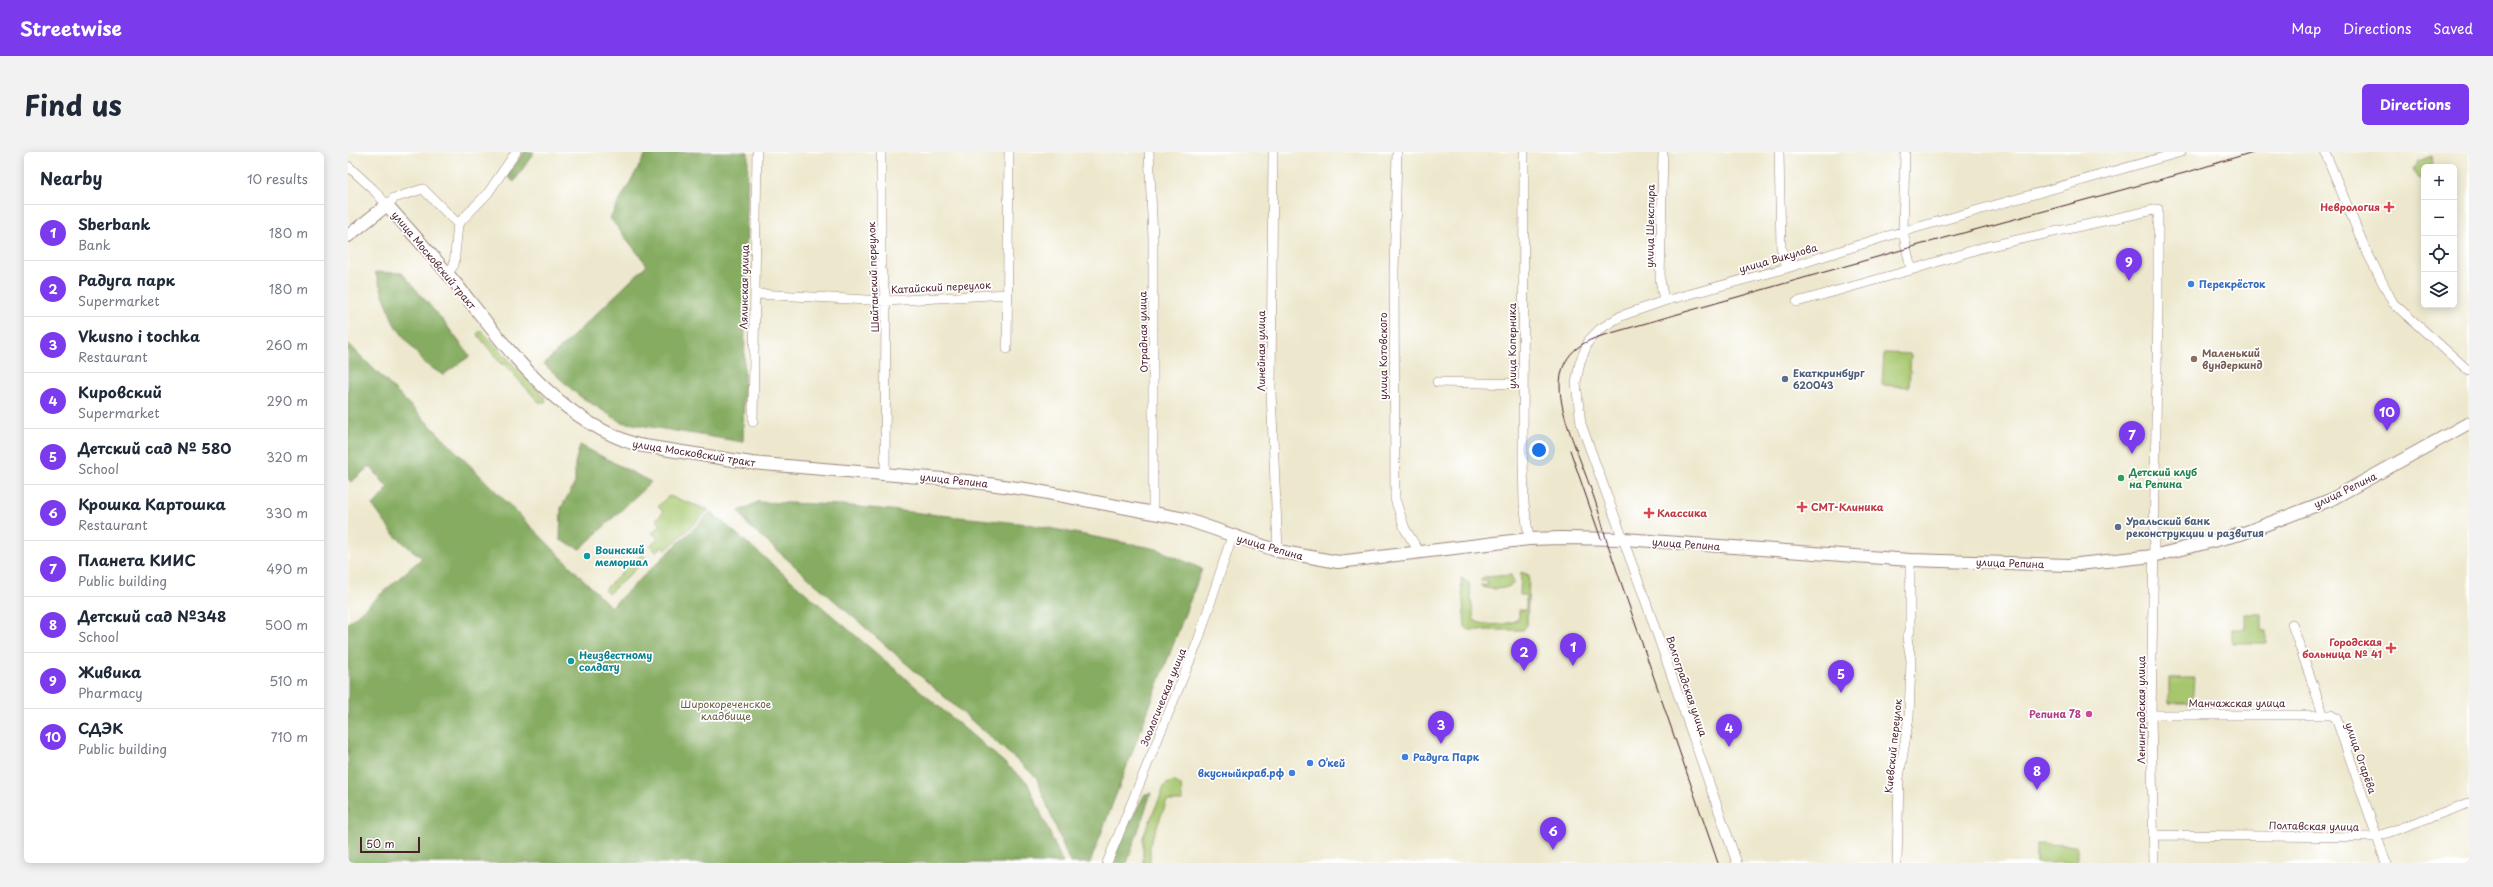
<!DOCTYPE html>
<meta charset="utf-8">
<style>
body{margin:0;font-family:"Playpen Sans",sans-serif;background:#f2f2f3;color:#1f2937}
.controls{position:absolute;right:12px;top:12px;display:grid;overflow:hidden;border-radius:6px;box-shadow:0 2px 10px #0003}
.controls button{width:36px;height:36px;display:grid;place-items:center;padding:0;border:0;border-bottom:1px solid #e0e1e3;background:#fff;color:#1f2937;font:20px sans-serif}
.scale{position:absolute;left:12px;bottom:10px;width:60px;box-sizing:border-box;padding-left:4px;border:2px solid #4a1f2b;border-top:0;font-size:11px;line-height:14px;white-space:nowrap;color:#4a1f2b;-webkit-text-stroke:3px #fff;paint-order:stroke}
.you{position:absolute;left:1191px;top:298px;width:14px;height:14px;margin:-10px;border:3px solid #fff;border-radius:50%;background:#1a73e8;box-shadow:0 0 0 6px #1a73e833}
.badge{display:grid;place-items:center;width:26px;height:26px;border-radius:50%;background:#7c3aed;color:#fff;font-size:13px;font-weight:700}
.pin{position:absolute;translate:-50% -33px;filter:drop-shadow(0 1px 2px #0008)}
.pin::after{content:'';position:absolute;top:21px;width:14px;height:12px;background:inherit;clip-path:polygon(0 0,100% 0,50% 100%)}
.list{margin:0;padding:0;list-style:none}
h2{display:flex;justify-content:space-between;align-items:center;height:52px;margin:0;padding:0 16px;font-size:17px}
h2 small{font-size:13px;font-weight:400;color:#747a83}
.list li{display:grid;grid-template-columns:26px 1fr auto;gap:12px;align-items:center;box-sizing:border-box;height:56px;padding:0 16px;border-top:1px solid #e0e1e3}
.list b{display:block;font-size:15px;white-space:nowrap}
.list p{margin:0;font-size:13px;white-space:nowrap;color:#747a83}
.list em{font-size:13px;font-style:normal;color:#747a83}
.icon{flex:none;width:22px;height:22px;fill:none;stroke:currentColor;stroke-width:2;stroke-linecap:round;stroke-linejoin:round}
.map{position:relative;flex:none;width:2121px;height:711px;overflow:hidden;border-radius:6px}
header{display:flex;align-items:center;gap:24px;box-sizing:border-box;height:56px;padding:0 20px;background:#7c3aed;color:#fff}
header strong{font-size:19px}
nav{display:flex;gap:22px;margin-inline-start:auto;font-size:14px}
.intro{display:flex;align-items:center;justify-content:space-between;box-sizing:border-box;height:96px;padding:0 24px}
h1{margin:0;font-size:28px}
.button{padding:10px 18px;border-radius:6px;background:#7c3aed;color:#fff;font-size:14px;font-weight:700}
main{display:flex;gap:24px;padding:0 24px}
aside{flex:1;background:#fff;border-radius:6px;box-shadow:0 2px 10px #0003}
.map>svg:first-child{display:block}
</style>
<header>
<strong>Streetwise</strong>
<nav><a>Map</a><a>Directions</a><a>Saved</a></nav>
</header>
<div class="intro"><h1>Find us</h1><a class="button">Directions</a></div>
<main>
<aside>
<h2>Nearby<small>10 results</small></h2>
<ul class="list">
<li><span class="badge">1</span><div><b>Sberbank</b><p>Bank</p></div><em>180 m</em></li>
<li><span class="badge">2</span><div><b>Радуга парк</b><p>Supermarket</p></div><em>180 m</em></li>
<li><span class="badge">3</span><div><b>Vkusno i tochka</b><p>Restaurant</p></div><em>260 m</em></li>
<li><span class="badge">4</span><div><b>Кировский</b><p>Supermarket</p></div><em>290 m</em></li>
<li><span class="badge">5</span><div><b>Детский сад № 580</b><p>School</p></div><em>320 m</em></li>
<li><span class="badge">6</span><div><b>Крошка Картошка</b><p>Restaurant</p></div><em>330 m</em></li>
<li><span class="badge">7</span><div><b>Планета КИИС</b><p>Public building</p></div><em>490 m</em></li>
<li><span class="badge">8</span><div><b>Детский сад №348</b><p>School</p></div><em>500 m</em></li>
<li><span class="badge">9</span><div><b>Живика</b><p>Pharmacy</p></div><em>510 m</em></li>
<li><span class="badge">10</span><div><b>СДЭК</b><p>Public building</p></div><em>710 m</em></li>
</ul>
</aside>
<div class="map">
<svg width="2121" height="711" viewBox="0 0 2121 711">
<rect width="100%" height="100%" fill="#fff"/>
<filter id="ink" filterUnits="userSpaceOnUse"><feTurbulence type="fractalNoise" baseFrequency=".025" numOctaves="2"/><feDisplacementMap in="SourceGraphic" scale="8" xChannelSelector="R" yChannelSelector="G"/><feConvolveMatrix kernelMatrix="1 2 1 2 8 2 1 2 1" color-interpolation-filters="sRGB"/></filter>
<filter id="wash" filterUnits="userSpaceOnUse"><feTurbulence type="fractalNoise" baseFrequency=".012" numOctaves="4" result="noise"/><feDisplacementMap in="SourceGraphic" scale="16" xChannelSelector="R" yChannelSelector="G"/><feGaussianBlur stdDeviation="0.9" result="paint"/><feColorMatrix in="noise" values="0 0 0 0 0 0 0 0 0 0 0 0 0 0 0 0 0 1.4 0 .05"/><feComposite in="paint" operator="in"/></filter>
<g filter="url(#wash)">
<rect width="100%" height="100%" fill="#ede8cd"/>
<path fill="#a7c76e" stroke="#78734c" d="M2084,4L2085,13L2076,15V22L2072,28L2065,17L2070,9Z
M133,178L198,247L197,251L191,250L156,212H153L129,182Z
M1536,201L1563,202L1561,235L1534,233Z
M321,344L361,358L318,398L315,394L308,400L302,394L310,387L304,381L313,373L308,367L315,360L310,354Z
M294,402L299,407L260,442L256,438Z
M1173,420L1181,423L1179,473L1175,478H1121L1117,475L1113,426L1121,431L1126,468C1135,475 1163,474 1171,466V458H1178V443H1172Z
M1163,423L1166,431C1160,438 1139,439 1132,433H1140V429H1132L1136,425Z
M1897,462H1914V479H1918V491H1884V477H1897Z
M1821,526H1846L1844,551H1821Z
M825,629L833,633L834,649H819L802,692V711H795V685L817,633Z
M1688,692L1729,693V711H1688Z"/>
<path fill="#85ac61" stroke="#686646" d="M176,0H186L166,30L159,24Z
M299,0H400L395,290L273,270L230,243L196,212L299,113L262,66Z
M27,120L54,121L96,170L122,204L95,223L76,211L46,172Z
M0,191L263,455L363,360L679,630L715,711H0V471L74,406L46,383L25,354L40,336L22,314L3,330L0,327Z
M232,293L303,330L232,397L212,388L213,356L227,331V311Z
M410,350L493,353L680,372L809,397L854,417L742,711H722L688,625L400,373L391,359Z
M803,641L779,711H764L769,694L797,642Z"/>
</g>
<g filter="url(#ink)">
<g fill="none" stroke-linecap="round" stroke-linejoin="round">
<defs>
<path id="minor" d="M533,0V116L538,149L537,321
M801,0L805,86V360
M925,0L923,240L930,399
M1049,0L1046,120L1047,347L1057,377L1072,401
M1176,0L1175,309L1176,351L1181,387
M1315,0L1312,127L1316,149
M1431,0L1433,95L1439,116
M1557,0L1555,80L1563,118
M1977,0L2016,94L2045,151L2121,219
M0,14L25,37L39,53L46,46L75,37L110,72L106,113L99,122
M110,72L140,41L168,0
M407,142L538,149L660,142
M1449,150L1563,118L1633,96L1810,57V157L1803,563L1806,711
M659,197L661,0
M1089,230L1175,232
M405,270L409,0
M1944,472L1975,562
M1803,563H1983L1988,566L2038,711
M1806,683L2028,685L2121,651
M759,711L850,489L884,384
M1389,711L1299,453L1233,272L1228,231L1232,210L1241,188L1252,177L1273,164L1316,149L1439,116L1536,85L1833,0
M1549,711L1551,626L1561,565L1563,508L1559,486L1562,479V408"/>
<path id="major" d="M0,84L39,53C63,80 87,106 109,133C159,196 209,268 290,293L404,311L619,329L684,338L837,367L930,399L990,410L1181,387L1213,386L1276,387L1562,408L1721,413L1805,404L1893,382L1982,348L2121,271"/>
</defs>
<use href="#minor" stroke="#9c847c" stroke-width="10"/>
<use href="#major" stroke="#9c847c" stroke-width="14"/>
<use href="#minor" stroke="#fff" stroke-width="9"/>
<use href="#major" stroke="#fff" stroke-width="12"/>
<path stroke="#4a1f2b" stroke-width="1" d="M1222,298L1253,387
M1370,711L1258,387C1252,360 1242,334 1232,308C1216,264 1188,204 1253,184L1571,93L1840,20L1905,0"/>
</g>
</g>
<g fill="#e0444e" stroke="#fff" stroke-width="1.5">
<path d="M2039 49h4v4h4v4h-4v4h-4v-4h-4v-4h4z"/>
<path d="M1452 349h4v4h4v4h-4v4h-4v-4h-4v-4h4z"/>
<path d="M1299 355h4v4h4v4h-4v4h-4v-4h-4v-4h4z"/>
<path d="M2041 490h4v4h4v4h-4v4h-4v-4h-4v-4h4z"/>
</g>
<g fill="#3f7fe0" stroke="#fff" stroke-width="1.5">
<circle cx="1843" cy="132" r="4"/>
<circle cx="1057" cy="605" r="4"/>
<circle cx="962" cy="611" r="4"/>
<circle cx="944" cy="621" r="4"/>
</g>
<circle fill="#8d6e63" stroke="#fff" stroke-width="1.5" cx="1846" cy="207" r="4"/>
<g fill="#5c6f8a" stroke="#fff" stroke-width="1.5">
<circle cx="1437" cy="227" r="4"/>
<circle cx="1770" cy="375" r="4"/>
</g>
<circle fill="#2e9e5b" stroke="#fff" stroke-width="1.5" cx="1773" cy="326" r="4"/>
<g fill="#0f9aa8" stroke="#fff" stroke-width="1.5">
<circle cx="239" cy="404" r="4"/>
<circle cx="223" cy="509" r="4"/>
</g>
<circle fill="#d1479c" stroke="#fff" stroke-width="1.5" cx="1741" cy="562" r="4"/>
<g text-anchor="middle" stroke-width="3.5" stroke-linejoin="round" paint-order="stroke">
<g font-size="10" font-weight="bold" fill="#be3a42" stroke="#fff" text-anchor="end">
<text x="2032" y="59">Неврология</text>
<text x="1463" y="359" text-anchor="start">СМТ-Клиника</text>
<text x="1309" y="365" text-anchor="start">Классика</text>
<text x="2034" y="494">Городская<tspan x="2034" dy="12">больница № 41</tspan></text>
</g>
<g font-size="10" fill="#4a1f2b" stroke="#fff">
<text transform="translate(1302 74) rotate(-89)" y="4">улица Шекспира</text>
<text transform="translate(1430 106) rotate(-16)" y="4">улица Викулова</text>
<text transform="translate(86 108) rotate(50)" y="4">улица Московский тракт</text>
<text transform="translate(525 125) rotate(-92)" y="4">Шайтанский переулок</text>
<text transform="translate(396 135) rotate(-89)" y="4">Лялинская улица</text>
<text transform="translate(593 135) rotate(-3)" y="4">Катайский переулок</text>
<text transform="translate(795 180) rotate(-91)" y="4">Отрадная улица</text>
<text transform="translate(1164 194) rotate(-90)" y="4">улица Коперника</text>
<text transform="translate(913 199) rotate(-90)" y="4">Линейная улица</text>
<text transform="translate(1035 204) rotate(-90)" y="4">улица Котовского</text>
<text transform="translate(346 301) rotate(9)" y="4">улица Московский тракт</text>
<text transform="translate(606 328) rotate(6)" y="4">улица Репина</text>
<text transform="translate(1997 338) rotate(-26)" y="4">улица Репина</text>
<text transform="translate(1338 392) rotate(4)" y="4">улица Репина</text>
<text transform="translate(922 395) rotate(16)" y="4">улица Репина</text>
<text transform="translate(1662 411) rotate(2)" y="4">улица Репина</text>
<text transform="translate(1339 534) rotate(71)" y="4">Волгоградская улица</text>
<text transform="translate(815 545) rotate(-68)" y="4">Зоологическая улица</text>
<text x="1889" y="555">Манчажская улица</text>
<text transform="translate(1793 558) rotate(-90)" y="4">Ленинградская улица</text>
<text transform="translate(1545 594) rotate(-84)" y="4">Киевский переулок</text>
<text transform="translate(2013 606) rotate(71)" y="4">улица Огарёва</text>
<text transform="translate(1966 674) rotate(1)" y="4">Полтавская улица</text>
</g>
<g font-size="10" font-weight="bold" fill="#366cbe" stroke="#fff" text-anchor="start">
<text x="1851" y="136">Перекрёсток</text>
<text x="1065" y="609">Радуга Парк</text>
<text x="970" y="615">О’кей</text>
<text x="936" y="625" text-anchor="end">вкусныйкраб.рф</text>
</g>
<g font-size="10" font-weight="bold" fill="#785e54" stroke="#fff" text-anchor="start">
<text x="1854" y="205">Маленький<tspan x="1854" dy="12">вундеркинд</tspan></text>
</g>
<g font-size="10" font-weight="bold" fill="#4e5e75" stroke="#fff" text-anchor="start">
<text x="1445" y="225">Екаткринбург<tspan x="1445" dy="12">620043</tspan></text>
<text x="1778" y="373">Уральский банк<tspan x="1778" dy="12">реконструкции и развития</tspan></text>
</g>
<g font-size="10" font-weight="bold" fill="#27864d" stroke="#fff" text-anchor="start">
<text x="1781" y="324">Детский клуб<tspan x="1781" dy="12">на Репина</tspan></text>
</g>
<g font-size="10" font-weight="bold" fill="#0d838f" stroke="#fff" text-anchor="start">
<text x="247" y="402">Воинский<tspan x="247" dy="12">мемориал</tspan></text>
<text x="231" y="507">Неизвестному<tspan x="231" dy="12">солдату</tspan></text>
</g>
<g font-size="10" fill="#6b5a42" stroke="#fff">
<text x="378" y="556">Широкореченское<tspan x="378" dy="12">кладбище</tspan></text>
</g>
<g font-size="10" font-weight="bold" fill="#b23c85" stroke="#fff" text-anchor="end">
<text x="1733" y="566">Репина 78</text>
</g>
</g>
</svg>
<div class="controls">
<button>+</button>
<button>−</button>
<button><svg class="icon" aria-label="locate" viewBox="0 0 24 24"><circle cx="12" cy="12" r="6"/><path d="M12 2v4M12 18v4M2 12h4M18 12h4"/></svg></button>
<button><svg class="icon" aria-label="layers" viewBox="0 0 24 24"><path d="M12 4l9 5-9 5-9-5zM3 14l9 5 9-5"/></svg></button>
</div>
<div class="scale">50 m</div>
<div class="you"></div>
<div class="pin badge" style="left:1225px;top:514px">1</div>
<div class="pin badge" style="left:1176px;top:519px">2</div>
<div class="pin badge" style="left:1093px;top:592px">3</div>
<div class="pin badge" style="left:1381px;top:595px">4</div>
<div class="pin badge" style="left:1493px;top:541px">5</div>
<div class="pin badge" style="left:1205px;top:698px">6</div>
<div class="pin badge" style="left:1784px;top:302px">7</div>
<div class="pin badge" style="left:1689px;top:638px">8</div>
<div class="pin badge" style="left:1781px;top:129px">9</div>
<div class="pin badge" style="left:2039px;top:279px">10</div>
</div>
</main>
